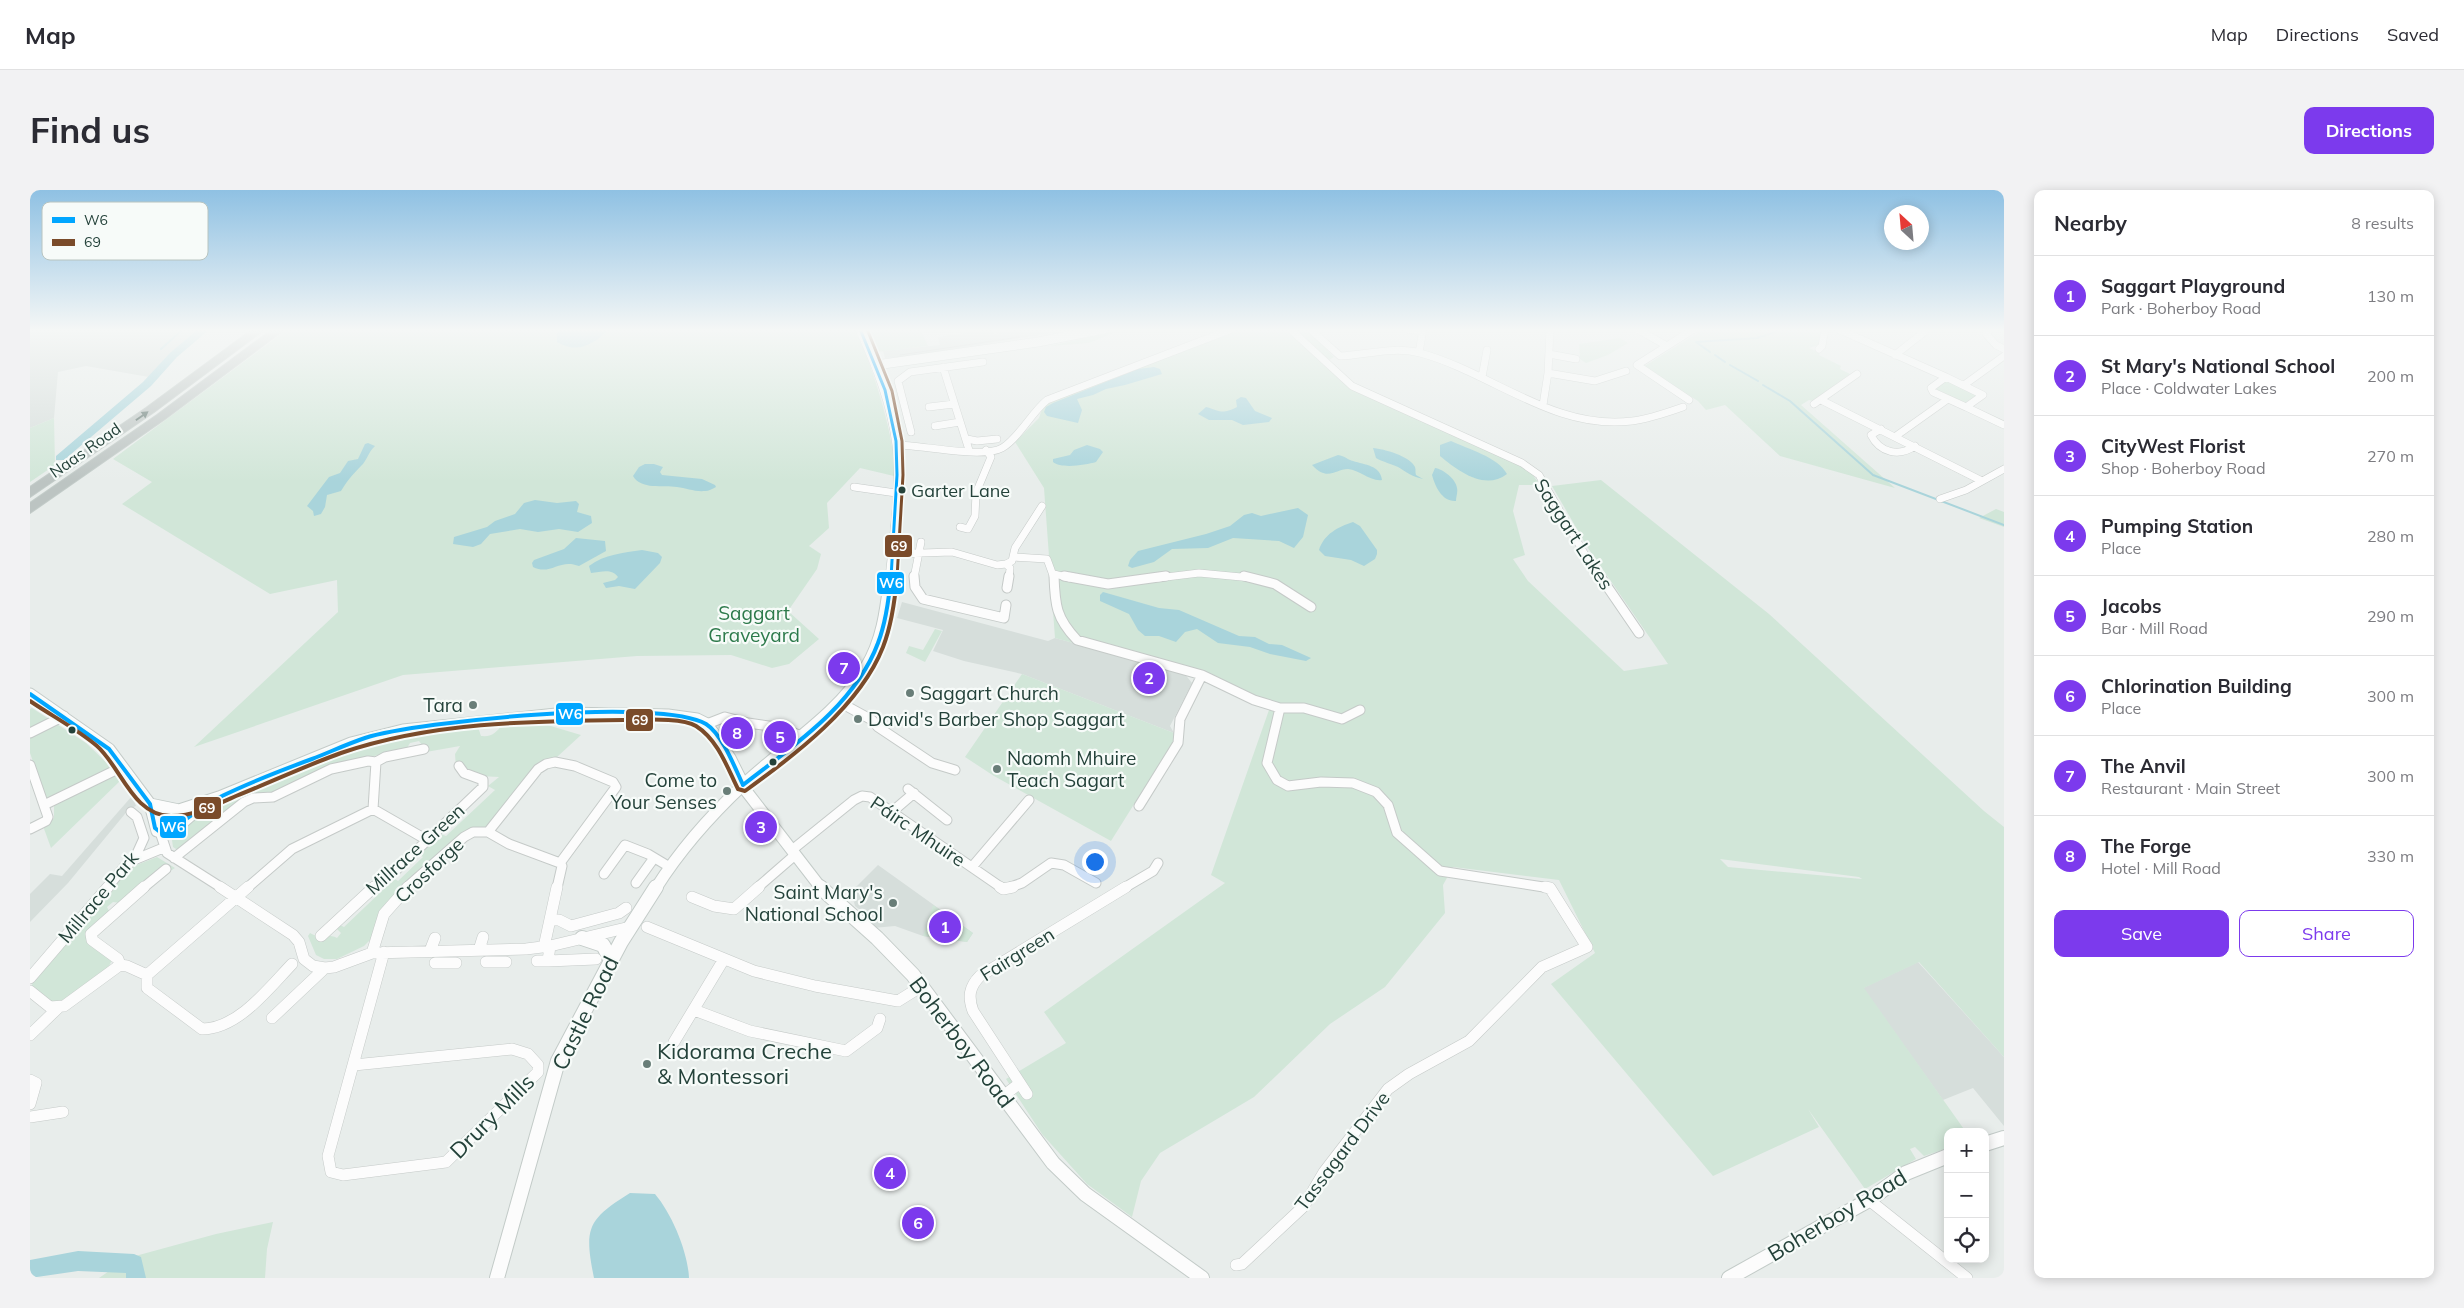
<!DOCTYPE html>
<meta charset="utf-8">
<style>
body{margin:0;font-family:Mulish,sans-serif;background:#f2f2f3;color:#2b2b33}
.controls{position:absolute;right:15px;bottom:15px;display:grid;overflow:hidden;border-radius:10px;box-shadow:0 2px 12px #0003}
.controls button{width:45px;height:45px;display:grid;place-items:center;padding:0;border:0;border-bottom:1px solid #e1e1e2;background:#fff;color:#2b2b33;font:25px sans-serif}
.compass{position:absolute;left:1854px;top:15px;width:45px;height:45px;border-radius:50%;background:#fff;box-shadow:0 2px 12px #0003;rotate:334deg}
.you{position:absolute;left:1064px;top:671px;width:18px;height:18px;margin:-12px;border:4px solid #fff;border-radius:50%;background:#1a73e8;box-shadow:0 0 0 8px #1a73e833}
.badge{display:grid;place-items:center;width:32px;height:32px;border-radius:50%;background:#7c3aed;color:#fff;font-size:16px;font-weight:700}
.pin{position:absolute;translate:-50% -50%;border:2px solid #fff;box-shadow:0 1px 5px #0006}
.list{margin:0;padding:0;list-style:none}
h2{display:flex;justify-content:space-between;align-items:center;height:65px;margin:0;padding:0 20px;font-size:21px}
h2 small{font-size:16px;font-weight:400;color:#7c7c81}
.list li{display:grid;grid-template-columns:32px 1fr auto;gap:15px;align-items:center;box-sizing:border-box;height:80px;padding:0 20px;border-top:1px solid #e1e1e2}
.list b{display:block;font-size:19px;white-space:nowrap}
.list p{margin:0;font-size:16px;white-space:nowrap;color:#7c7c81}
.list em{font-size:16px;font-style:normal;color:#7c7c81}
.actions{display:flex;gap:10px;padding:15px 20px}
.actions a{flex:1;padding:11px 0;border:1px solid #7c3aed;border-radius:10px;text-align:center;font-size:18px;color:#7c3aed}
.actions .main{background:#7c3aed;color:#fff}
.icon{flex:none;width:28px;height:28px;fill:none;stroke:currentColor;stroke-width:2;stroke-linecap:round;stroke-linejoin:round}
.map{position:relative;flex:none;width:1974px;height:1088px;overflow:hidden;border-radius:10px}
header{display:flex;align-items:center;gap:30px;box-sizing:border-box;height:70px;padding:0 25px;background:#fff;border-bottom:1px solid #e1e1e2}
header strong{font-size:24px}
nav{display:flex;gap:28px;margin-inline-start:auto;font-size:18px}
.intro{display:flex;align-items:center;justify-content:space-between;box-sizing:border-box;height:120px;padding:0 30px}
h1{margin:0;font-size:35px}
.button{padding:12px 22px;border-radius:10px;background:#7c3aed;color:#fff;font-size:18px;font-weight:700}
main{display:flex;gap:30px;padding:0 30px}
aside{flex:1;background:#fff;border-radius:10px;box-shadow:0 2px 12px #0003}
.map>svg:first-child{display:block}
</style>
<header>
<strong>Map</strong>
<nav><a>Map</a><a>Directions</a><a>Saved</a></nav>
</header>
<div class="intro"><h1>Find us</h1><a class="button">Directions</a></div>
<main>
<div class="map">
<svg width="1974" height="1088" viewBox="0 0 1974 1088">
<rect width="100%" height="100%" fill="#e8edeb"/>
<path fill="#d6dedb" d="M0,139H174L150,157L136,173L119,187L56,176L28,182L24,228L0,238Z
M961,139L964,144L995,139H1047L873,167L855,168L853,161L910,155L908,147Z
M872,412L1018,451L1025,448L1154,483L1162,493L1140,536L1144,543L992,484L934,471L903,461L913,440L867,428Z
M102,606L106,616L99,619L38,693L0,732V704L20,684L32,686Z
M848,675L943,743L937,752L893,746L865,736L843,738L837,733L841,728L825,716L824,712L820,709L812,711Z
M1888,772L1974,867V936L1943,898L1913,910L1833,798Z"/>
<path fill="#d1e6d8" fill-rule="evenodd" d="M258,139H825C840,168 868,254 864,286L830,278L797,313L799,338L779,356L791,364L787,379L758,421L789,449L759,474L742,478L701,465L607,466L373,485L164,557L308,422L307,390L240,404L92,314L122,292L83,269Z
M836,139H890L898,156L846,162Z
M1209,139H1258L1319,195L1483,270L1500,281L1510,295H1489L1483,321L1495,365L1483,369L1498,391L1594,481L1638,474L1558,358L1522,296L1571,290L1739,424L1954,621L1974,637V867L1889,772L1834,798L1936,942H1918V958L1894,966L1885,957L1880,959L1886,969L1835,999L1778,919L1789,937L1683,986L1521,794L1565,763L1529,690L1423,677L1413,695L1415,723L1355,797L1300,834L1224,907L1130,963L1111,991L1102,1027L1057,994L1012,944L976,889L1036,853L1014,822L1195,693L1181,685L1239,520L1168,487L1025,448L1014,298L985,252L1009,228L1013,216L1019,213ZM1690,669L1829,687L1832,689L1698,677Z
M1265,139H1277L1304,167L1299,170Z
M1674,139H1791L1789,155L1779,158L1790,163L1789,165L1811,176L1810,179L1820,184L1783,211L1779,210L1771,215L1865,298L1750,266L1695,215L1676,220L1668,211L1613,177Z
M1091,140L1059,153L1020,156Z
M1590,148L1598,153L1578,165L1556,173L1547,167H1550L1549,154Z
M1915,190L1948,205L1935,213L1904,199Z
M24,228L25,275L0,292V238Z
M1966,319L1974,322V337L1949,328Z
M905,439L912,441L895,472L876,463L879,456L893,460Z
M992,484L1144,543L1143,552L1081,651L964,586L935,567Z
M2,518L56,553L80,576L82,587L87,586L91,590L21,658L13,636L24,628V615L15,606L0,563V519Z
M515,530L514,534L551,545L527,567L508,573L458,635L370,701L342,748L334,756L307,769H294L286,765L278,746L280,743C289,749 298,743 307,748L311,743L307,739L308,734L314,737L356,697L351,693L362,687L368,691L393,667L387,663L408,643L416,646L465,600L458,596L469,587L450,586L426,577L425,564L430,556L396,562L397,555H392L389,551L380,553L377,558L336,568L244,603L220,605L210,609L152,658L146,659L143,657L142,650L145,646L169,623L194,609L319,557L359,545L448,537L451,546C464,547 465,542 474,534Z
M127,667L145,678L91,713L83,712L77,717L79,721L56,747L58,752L82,770L78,778L36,812L22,813L2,796L3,790L99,678Z
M903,715L943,743L937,752L893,746Z
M243,1032L237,1059L235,1088H69L98,1068L186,1044Z"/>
<path fill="#a9d4db" d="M531,139H580C564,153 549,165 527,152V143Z
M1124,177L1130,179L1132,184L1095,195L1076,199L1063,205L1047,209L1052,220L1048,233L1017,226L1014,222L1016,217L1023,213L1108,179Z
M1211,207L1216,208L1225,221L1242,228L1239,232L1213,235L1202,230H1179L1168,224L1176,217C1191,221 1191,225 1207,217L1206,210Z
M1421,251C1438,259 1468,267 1477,284C1455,301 1428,281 1410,266V255Z
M338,253L345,256C338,262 337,271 331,276C323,284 317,291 311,301L297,305L295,317L291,324L284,326L283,321L277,316L299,287L310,283L318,271L328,269L335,254Z
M1057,255L1070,259L1073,262L1066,272C1056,275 1031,279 1023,272V269L1040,265L1044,260Z
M1343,258C1354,259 1380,266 1385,277C1386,280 1385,282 1386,285L1393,289C1383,287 1376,282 1368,277C1362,274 1353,272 1346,268Z
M1308,265C1315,266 1318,270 1323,271C1335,275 1350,275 1352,290C1341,292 1330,280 1318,279C1305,279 1298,292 1282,275Z
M615,274H624L633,277L630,282L632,285L672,289L685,295L686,297C682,299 679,301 675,301C665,302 656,298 647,297C633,295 611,300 603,286L609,277Z
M1405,278C1413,279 1426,289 1427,298C1428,302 1426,307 1426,311C1412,312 1405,296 1402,285Z
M505,310L527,313L546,311L549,314L547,322L561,326L562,333L548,342L529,339L508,342L490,339L460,344L451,354L443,357L423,354L424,347L457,337L465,331L485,324L494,313Z
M1268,318L1278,325L1273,347L1264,358L1249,351L1203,348L1178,358L1142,359L1124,372L1102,378L1098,376L1100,370L1108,361L1176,344L1200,336L1214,325L1222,323L1231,326Z
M1323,332L1330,336L1347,360V364L1345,369L1334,376L1321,370L1295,366L1289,360C1294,344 1308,337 1323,332Z
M546,348L575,351L576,361L549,376C529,368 521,386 503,377L502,373L504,370L534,359Z
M612,360L628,363L632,367L630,373L605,399L589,396L576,398L573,393L585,390L588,387C582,378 571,382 561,383L559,376C575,364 593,363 612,360Z
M1073,402L1129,418L1149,420L1209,446L1225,447L1239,454L1252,455L1281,468L1276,471L1240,464L1220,457L1188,453L1167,439L1155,442L1146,452L1129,446H1115L1108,440L1099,424L1070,411V405Z
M600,1003L625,1004C642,1024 658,1062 659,1088H564C554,1038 557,1030 600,1003Z"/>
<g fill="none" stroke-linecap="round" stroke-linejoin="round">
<path stroke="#a9d4db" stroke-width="2" d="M131,159L153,139
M1680,162L1666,152L1727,148L1745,142
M1685,165L1695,172
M1700,175L1728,191
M1733,195L1760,211L1843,285L1974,335"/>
<path fill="#a9d4db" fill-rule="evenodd" d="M168,139H180L147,167L121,196L34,270H26V266L113,192L140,163Z
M48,1061L104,1064L111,1067L116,1088H96V1083L48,1081L0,1088V1070Z"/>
<defs>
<path id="street-far2" d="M1260,139L1322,196L1492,273L1509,285L1554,363L1571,388
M1280,139L1310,166C1336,165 1364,156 1390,163C1461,182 1524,241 1602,231C1619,229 1636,223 1653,217
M1376,139L1392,141
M1607,139L1637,156
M1808,139L1916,187
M1960,139L1956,144L1966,155L1974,159
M1789,159L1792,156L1795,139
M1389,163L1393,139
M1519,164L1546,169
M1865,165L1893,143L1894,139
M913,177L939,260
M1518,183L1565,191L1596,181
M1452,187L1457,160
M1916,187L1953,205L1936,217L1903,202L1901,198Z
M1934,195L1974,166
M1659,210L1607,175L1664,139
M1791,210L1952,291
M1784,214L1827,184
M1513,215L1518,183L1520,139
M899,217L924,214
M1936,217L1974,235
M905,236L930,232
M1851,239L1841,245C1850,263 1869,267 1885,256
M881,242L868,191L880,182L953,172
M1866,246L1918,209
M937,249L947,251L967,249
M867,255C892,255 952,269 972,258C988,249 1002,222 1017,210L1202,139
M824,297L866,303
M1910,309L1936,300L1974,279
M930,337L938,339L945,326L946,303L961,267L956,260
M862,364L922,362L967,375L976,374
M984,367L1017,369L1024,388
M1025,384L1039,388
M884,388L891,352
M979,388L980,378L976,374L982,371L985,358L1012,316
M1128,388L1169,383L1222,388"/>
<path id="street-far1" d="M884,386L885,397L893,409L974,428L976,415
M1024,386C1025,415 1026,428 1047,450L1172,485L1224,510L1250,518H1274L1312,529L1330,520
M1034,386L1078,394L1136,386
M1214,386L1245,394L1281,417
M1570,386L1609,443
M977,398L979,386
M809,512L842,530L848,537L902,573L925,580
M1250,518L1237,573L1247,590L1258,596L1291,592L1323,593L1346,602L1358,615L1367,643L1410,681L1520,698
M677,534L695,527L718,533L753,538L771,546
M0,543L34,526
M346,572L343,619L397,650
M0,575L18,627L16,631L0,639
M878,599L917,630
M14,615L92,577
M1109,616L1148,553L1150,529L1172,485
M863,621L884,603
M130,642L137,663L192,698
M458,642L479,654L530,673L532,676L527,698
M762,660L824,610L832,606L840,607L972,698
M144,668L214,612L223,608L243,607L301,579L338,571L346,572L355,567L394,559
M104,670L133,658
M942,677L999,610
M574,684L595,655L618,664L638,676
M606,693L624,668
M77,698L94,677L104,670L114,648L107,627L101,622
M113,698L136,679
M217,698L262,659L343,619
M342,698L363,683L453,597V590L434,583L429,576
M376,698L434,647L443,642H458L508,579L516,574L525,572L545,576L583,592L586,597L530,673
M727,698L765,665
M978,698L992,693L1021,673L1034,675L1066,693
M1094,698L1123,681L1128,673"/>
<path id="street" d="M114,697L61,744L62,750L88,769L90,775L97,776L117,785
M190,697L263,745L269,752L274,769L283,776L295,778L304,777L342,763L496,759L520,756L600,737
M218,697L117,785V798L172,839C208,839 239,798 262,774
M970,697L973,699L983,697
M662,707L684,716L704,719L729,697
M520,730H529L541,736L589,723L596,718
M617,737L724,781L785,796L868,811L892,796
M291,746L344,697
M520,756L518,771L566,769
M514,757L527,697
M449,760L453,747
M400,761L405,748
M342,763L354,724L378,697
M507,771H518
M456,772H476
M405,773H426
M0,788L78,697
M0,801L20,817L34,816L90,775
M664,820L720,841L816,861L847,838L850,829
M242,828L295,778
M0,845L28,818
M644,852L694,769
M324,875L482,859L498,864L508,875V882L416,972L313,985L301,982L298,966L354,762
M0,890L6,893L0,914
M997,904L943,821C938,807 939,797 950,786L1096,697
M973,906L990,893
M0,927L33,922
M1839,1010L1937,1088
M1206,1075L1212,1074L1274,1016L1294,982L1358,899L1379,884L1439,851L1512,777L1557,757L1520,698L1515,697"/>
<path id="secondary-far2" d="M830,139C847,176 862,214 867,255C872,292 864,349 860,388
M846,175L1008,152L1074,139"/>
<path id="secondary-far1" d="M0,504L79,559L120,614L127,641C145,646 158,625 172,617
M120,614L149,620L189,607L321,553L373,540L536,523L638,525L667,529L677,534L700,568L717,602L791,698
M626,698C650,660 680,626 713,595C754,556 807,526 836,477C853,449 856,418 860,386"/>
<path id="secondary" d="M790,697L847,748L883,785L1023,973L1055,1004L1172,1088
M552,748L573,755L581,770
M1955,954L1974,948
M467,1088L528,871L591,752L626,697
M1699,1088L1839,1010L1876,983L1918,966"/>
<path id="highway" d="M223,139H235L124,222L0,307V297L116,218Z
M243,139H255L135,229L0,323V313L127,225Z"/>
</defs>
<use href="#street-far2" stroke="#c5cac8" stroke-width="8"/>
<use href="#street-far1" stroke="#c5cac8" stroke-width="11"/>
<use href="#street" stroke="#c5cac8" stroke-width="12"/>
<use href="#secondary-far2" stroke="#c3cbc8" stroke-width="10"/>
<use href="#secondary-far1" stroke="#c3cbc8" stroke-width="13"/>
<use href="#secondary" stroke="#c3cbc8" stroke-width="16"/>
<use href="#highway" stroke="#c3ccc9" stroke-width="2"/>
<use href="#street-far2" stroke="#fcfcfc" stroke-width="7"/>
<use href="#street-far1" stroke="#fcfcfc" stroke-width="9"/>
<use href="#street" stroke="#fcfcfc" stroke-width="11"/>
<use href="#secondary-far2" stroke="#fcfcfc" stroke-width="9"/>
<use href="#secondary-far1" stroke="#fcfcfc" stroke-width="11"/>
<use href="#secondary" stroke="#fcfcfc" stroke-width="14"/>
<use href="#highway" fill="#bcc4c2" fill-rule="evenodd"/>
<path stroke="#c9cdcc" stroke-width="1" d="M870,165L989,147"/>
<defs>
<path id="bus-1-far1" d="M830,139L855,200L866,251L867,285L861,388"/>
<path id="bus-1" d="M0,504L79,559L120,614L125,638L130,642C154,635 170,616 192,606C221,592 252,580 282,569C300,562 317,554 335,548C389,531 631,507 676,534C692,544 705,578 713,595
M713,595C763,556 825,515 848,453C856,432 859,409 861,386"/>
<path id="bus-2-far1" d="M837,139L862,201L872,251L873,285L867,388"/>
<path id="bus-2" d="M0,511C22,526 47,539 67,556C91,577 103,626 141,626C164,626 186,615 206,606C241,592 275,576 311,563C401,532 500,531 594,530C611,530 652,527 666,536C688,550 697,577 708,599L715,601C765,565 830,516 853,457C862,434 865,410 867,386"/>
</defs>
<use href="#bus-1-far1" stroke="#f7fbf9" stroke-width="6"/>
<use href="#bus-1" stroke="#f7fbf9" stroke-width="8"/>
<use href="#bus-2-far1" stroke="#f7fbf9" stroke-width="6"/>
<use href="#bus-2" stroke="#f7fbf9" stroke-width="8"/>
<use href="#bus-1-far1" stroke="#00a6ff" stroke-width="3"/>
<use href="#bus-1" stroke="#00a6ff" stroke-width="4"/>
<use href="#bus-2-far1" stroke="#7a4b2a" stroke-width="3"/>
<use href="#bus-2" stroke="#7a4b2a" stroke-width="4"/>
</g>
<defs><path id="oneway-solid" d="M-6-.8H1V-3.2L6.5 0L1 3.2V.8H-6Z" transform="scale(1.25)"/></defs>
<use fill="#617670" href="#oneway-solid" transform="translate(112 226) rotate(-35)"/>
<linearGradient id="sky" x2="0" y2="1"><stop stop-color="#8fc1e3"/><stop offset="0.48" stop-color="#f5f7f6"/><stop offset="1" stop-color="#f5f7f6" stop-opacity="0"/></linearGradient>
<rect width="1974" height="292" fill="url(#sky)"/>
<g fill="#24423a" stroke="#f7fbf9" stroke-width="2">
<circle cx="872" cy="300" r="4.5"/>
<circle cx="42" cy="540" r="4.5"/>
<circle cx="743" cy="572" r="4.5"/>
</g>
<g fill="#697e78" stroke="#f7fbf9" stroke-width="2">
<circle cx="880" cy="503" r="5"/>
<circle cx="443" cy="515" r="5"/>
<circle cx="828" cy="529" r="5"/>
<circle cx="967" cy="579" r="5"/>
<circle cx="697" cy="601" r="5"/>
<circle cx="863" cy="713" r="5"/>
<circle cx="617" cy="874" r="5"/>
</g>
<g text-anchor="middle" stroke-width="4.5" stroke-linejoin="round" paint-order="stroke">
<g font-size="16" fill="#24423a" stroke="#f7fbf9">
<text transform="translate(55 260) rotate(-35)" y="6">Naas Road</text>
</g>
<g font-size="18" fill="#24423a" stroke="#f7fbf9" text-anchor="start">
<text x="881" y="307">Garter Lane</text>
</g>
<g font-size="19" fill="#24423a" stroke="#f7fbf9">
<text transform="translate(1544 344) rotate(57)" y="7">Saggart Lakes</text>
<text transform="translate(888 641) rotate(34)" y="7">Páirc Mhuire</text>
<text transform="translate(385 659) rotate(-42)" y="7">Millrace Green</text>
<text transform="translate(399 680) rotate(-43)" y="7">Crosforge</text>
<text transform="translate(68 707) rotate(-50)" y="7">Millrace Park</text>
<text transform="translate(987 764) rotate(-32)" y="7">Fairgreen</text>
<text transform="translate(1312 961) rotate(-53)" y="7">Tassagard Drive</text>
</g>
<g font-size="19" fill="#2d7a4b" stroke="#f7fbf9">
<text x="724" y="430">Saggart<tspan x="724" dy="22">Graveyard</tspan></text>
</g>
<g font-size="19" fill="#24423a" stroke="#f7fbf9" text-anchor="start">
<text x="890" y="510">Saggart Church</text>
<text x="433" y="522" text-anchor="end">Tara</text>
<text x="838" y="536">David's Barber Shop Saggart</text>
<text x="977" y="575">Naomh Mhuire<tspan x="977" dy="22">Teach Sagart</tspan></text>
<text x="687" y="597" text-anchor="end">Come to<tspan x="687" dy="22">Your Senses</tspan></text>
<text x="853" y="709" text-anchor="end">Saint Mary's<tspan x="853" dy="22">National School</tspan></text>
</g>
<g font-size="22" fill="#24423a" stroke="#f7fbf9">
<text transform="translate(555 823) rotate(-64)" y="8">Castle Road</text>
<text transform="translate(932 852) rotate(53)" y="8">Boherboy Road</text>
<text transform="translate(462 926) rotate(-45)" y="8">Drury Mills</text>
<text transform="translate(1807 1025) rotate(-31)" y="8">Boherboy Road</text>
</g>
<g font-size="22" fill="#24423a" stroke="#f7fbf9" text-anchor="start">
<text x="627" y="869">Kidorama Creche<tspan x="627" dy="25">&amp; Montessori</tspan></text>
</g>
</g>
<rect x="12" y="12" width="166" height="58" rx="8" fill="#f7fbf9" stroke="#b8c4c0" stroke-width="1"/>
<rect x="22" y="27" width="23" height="6" fill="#00a6ff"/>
<rect x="22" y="49" width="23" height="7" fill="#7a4b2a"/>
<g font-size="14" fill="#24423a">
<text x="54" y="35">W6</text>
<text x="54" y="57">69</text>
</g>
<g stroke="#f7fbf9" stroke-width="2">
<rect x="854" y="344" width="29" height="24" rx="5" fill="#7a4b2a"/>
<rect x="846" y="381" width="29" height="24" rx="5" fill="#00a6ff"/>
<rect x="525" y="512" width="29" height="24" rx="5" fill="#00a6ff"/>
<rect x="595" y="518" width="29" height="24" rx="5" fill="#7a4b2a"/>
<rect x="163" y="606" width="29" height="24" rx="5" fill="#7a4b2a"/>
<rect x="129" y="625" width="28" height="24" rx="5" fill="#00a6ff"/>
</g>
<g font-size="14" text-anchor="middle" font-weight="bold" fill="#fff">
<text x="869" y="361">69</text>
<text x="861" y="398">W6</text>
<text x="540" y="529">W6</text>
<text x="610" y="535">69</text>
<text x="177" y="623">69</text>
<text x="143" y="642">W6</text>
</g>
</svg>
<div class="controls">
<button>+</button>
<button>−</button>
<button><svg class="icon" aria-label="locate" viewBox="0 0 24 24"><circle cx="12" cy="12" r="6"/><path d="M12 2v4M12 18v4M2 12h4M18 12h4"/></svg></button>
</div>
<svg class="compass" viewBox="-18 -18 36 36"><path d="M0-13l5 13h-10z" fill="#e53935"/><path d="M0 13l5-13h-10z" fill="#7c7c81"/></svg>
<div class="you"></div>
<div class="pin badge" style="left:915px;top:737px">1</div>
<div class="pin badge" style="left:1119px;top:488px">2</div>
<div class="pin badge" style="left:731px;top:637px">3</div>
<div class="pin badge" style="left:860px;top:983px">4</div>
<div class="pin badge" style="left:750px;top:547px">5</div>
<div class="pin badge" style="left:888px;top:1033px">6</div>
<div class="pin badge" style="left:814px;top:478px">7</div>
<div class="pin badge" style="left:707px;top:543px">8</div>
</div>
<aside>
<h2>Nearby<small>8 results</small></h2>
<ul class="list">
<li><span class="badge">1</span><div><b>Saggart Playground</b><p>Park · Boherboy Road</p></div><em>130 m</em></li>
<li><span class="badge">2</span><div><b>St Mary's National School</b><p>Place · Coldwater Lakes</p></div><em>200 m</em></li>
<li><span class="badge">3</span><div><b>CityWest Florist</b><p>Shop · Boherboy Road</p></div><em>270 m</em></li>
<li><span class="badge">4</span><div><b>Pumping Station</b><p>Place</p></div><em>280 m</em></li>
<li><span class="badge">5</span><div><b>Jacobs</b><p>Bar · Mill Road</p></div><em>290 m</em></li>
<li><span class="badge">6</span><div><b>Chlorination Building</b><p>Place</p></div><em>300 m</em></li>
<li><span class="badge">7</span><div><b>The Anvil</b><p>Restaurant · Main Street</p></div><em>300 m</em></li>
<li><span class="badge">8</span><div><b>The Forge</b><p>Hotel · Mill Road</p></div><em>330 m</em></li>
</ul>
<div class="actions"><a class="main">Save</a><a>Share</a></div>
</aside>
</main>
